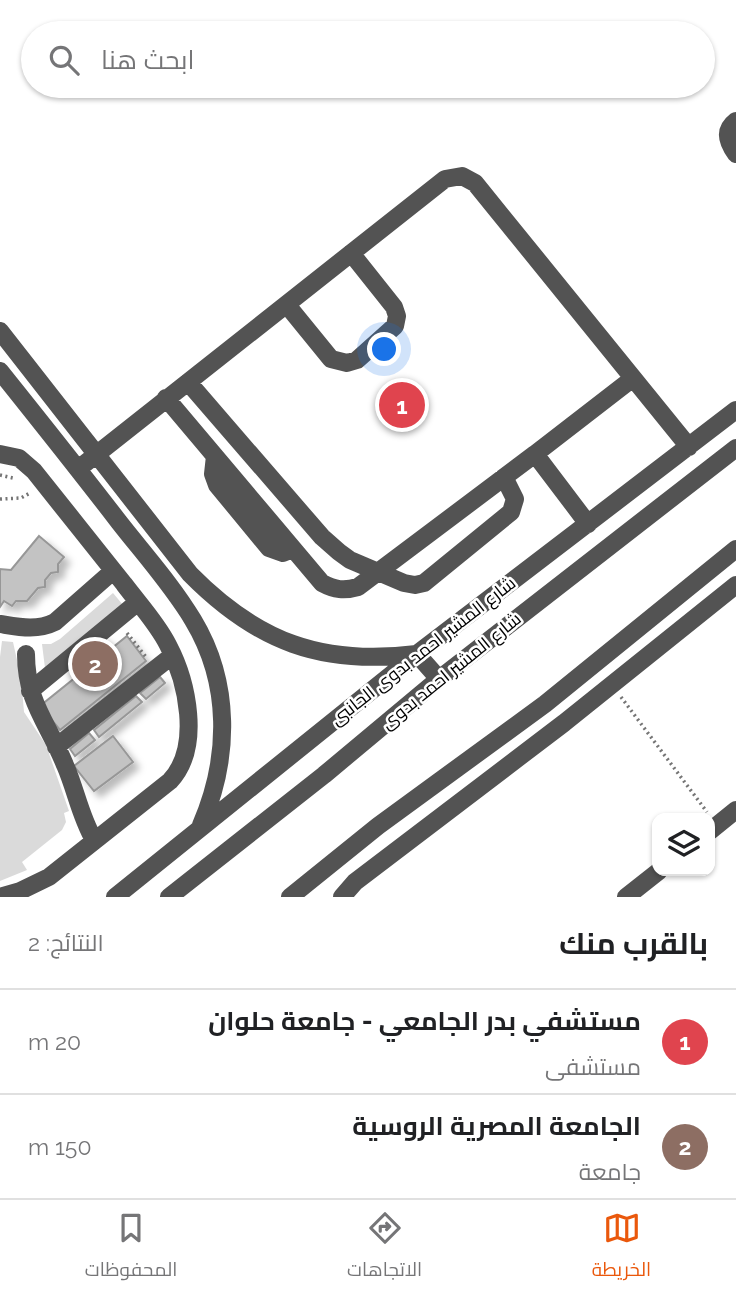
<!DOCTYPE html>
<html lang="ar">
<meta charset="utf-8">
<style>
body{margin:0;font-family:Raleway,Cairo,sans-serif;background:#f2f2f2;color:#202124;direction:rtl}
.controls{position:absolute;right:21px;bottom:21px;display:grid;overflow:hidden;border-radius:14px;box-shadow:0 2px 5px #0004}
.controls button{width:63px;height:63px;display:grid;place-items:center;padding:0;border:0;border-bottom:2px solid #e0e0e0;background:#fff;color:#202124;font:35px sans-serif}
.you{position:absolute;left:385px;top:350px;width:24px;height:24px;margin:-18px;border:5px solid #fff;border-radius:50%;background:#1a73e8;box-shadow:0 0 0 10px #1a73e833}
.badge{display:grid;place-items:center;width:46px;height:46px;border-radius:50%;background:#ea580c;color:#fff;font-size:23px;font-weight:700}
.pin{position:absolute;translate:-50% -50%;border:4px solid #fff;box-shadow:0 2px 7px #0006}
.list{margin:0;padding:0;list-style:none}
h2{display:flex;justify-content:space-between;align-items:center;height:91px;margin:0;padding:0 28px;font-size:30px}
h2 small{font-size:23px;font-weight:400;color:#757577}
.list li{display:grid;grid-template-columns:46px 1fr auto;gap:21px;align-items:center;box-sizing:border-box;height:105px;padding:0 28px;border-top:2px solid #e0e0e0}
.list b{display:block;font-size:26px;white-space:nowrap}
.list p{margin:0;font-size:23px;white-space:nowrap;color:#757577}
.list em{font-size:23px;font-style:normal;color:#757577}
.icon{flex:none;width:38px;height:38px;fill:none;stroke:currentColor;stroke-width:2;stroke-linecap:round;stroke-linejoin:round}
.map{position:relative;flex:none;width:736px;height:897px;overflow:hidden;direction:ltr}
.search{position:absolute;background:#fff;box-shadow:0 2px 5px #0004;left:21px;right:21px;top:21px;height:77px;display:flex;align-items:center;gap:18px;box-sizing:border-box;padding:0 24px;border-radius:38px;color:#757577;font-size:26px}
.sheet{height:301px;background:#fff}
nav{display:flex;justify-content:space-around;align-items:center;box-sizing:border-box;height:98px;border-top:2px solid #e0e0e0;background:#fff;font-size:19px;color:#757577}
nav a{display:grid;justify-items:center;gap:4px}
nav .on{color:#ea580c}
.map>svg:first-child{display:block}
</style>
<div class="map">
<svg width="736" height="897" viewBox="0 0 736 897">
<defs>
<filter id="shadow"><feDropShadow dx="6" dy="6" stdDeviation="3.5" flood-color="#0004"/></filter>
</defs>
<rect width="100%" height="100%" fill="#fff"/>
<path fill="#dadada" d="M113,593L123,605L45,668L42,644H51L60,639Z
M2,641L13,642L21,678L24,712L46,745L69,811L64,813L66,822L62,830L22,862L27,870L0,881V657Z"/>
<path fill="#c3c3c3" stroke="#979797" stroke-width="2" filter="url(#shadow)" d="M39,536L64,557L58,564V572L51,573L45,580V587L38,588L27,601H16L12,606L4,601L0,607V569L11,570Z
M127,636L146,661L60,730L40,706Z
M160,677L165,683L146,699L140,693Z
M136,696L142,702L99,737L94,730Z
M89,733L95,740L75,756L70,749Z
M113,736L133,762L94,791L74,766Z"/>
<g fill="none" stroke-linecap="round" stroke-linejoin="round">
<path stroke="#757575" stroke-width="3.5" stroke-dasharray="2 3.5" stroke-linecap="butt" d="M0,475L13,478
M0,499L21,498L30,493
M127,633L146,657
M621,697L707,812"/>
<path stroke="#535353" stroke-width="18" d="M736,121C723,131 728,143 736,154
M287,305L331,359L347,363L357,360L395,326L397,316L394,307L351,253
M0,331L190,574C257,642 322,666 417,654L439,679
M0,371C40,421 80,471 119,522C144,554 172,585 193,620C231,683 230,758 201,825
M188,382L322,537L339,552L350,560L404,583L415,585L424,583L511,512L515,499L504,477
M166,398L322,583C335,590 344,591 358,587L535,454L588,524
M0,454L19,458L34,471C64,509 94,546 124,584C139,604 157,623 168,645C187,681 202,747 170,781L49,877L20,891L0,897
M535,454L632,379
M215,456L213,474L217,485L269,548L283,553L293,549
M78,469L445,179L462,176L475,183L689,447
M0,624C19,627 37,631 55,622L113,571
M26,654C26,702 48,723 65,765C76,790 80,816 94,840
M30,691L138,602
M56,747L173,655
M710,831L736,810
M115,897L417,654L736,410
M169,897L324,775L439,679L736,448
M290,897L378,826L545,704L736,549
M342,897L355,882L564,723L736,585
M626,897L659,871"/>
</g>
<g text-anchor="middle" stroke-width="5" stroke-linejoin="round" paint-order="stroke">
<g font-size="18" fill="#000" stroke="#fff">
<text transform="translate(423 651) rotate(-38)" y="6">شارع المشير احمد بدوى الجانبى</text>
<text transform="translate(451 671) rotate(-39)" y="6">شارع المشير احمد بدوى</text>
</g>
</g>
</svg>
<div class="controls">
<button><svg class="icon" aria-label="layers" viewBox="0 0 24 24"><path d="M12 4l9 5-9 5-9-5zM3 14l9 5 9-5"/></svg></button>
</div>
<div class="you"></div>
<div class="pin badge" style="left:402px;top:405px;background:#e0444e">1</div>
<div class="pin badge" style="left:95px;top:664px;background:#8d6e63">2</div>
<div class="search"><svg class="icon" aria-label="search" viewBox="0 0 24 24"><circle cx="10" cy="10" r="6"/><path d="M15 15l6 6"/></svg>ابحث هنا</div>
</div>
<section class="sheet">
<h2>بالقرب منك<small>النتائج: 2</small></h2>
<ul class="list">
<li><span class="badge" style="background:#e0444e">1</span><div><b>مستشفي بدر الجامعي - جامعة حلوان</b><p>مستشفى</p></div><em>20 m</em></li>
<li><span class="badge" style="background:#8d6e63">2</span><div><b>الجامعة المصرية الروسية</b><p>جامعة</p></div><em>150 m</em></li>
</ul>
</section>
<nav>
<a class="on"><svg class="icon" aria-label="map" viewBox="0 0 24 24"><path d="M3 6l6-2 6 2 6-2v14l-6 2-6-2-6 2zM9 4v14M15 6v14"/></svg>الخريطة</a>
<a><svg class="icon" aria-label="directions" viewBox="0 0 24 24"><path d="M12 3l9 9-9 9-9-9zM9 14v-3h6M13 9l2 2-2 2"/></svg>الاتجاهات</a>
<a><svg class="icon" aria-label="saved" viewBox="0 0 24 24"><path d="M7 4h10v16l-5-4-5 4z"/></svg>المحفوظات</a>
</nav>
